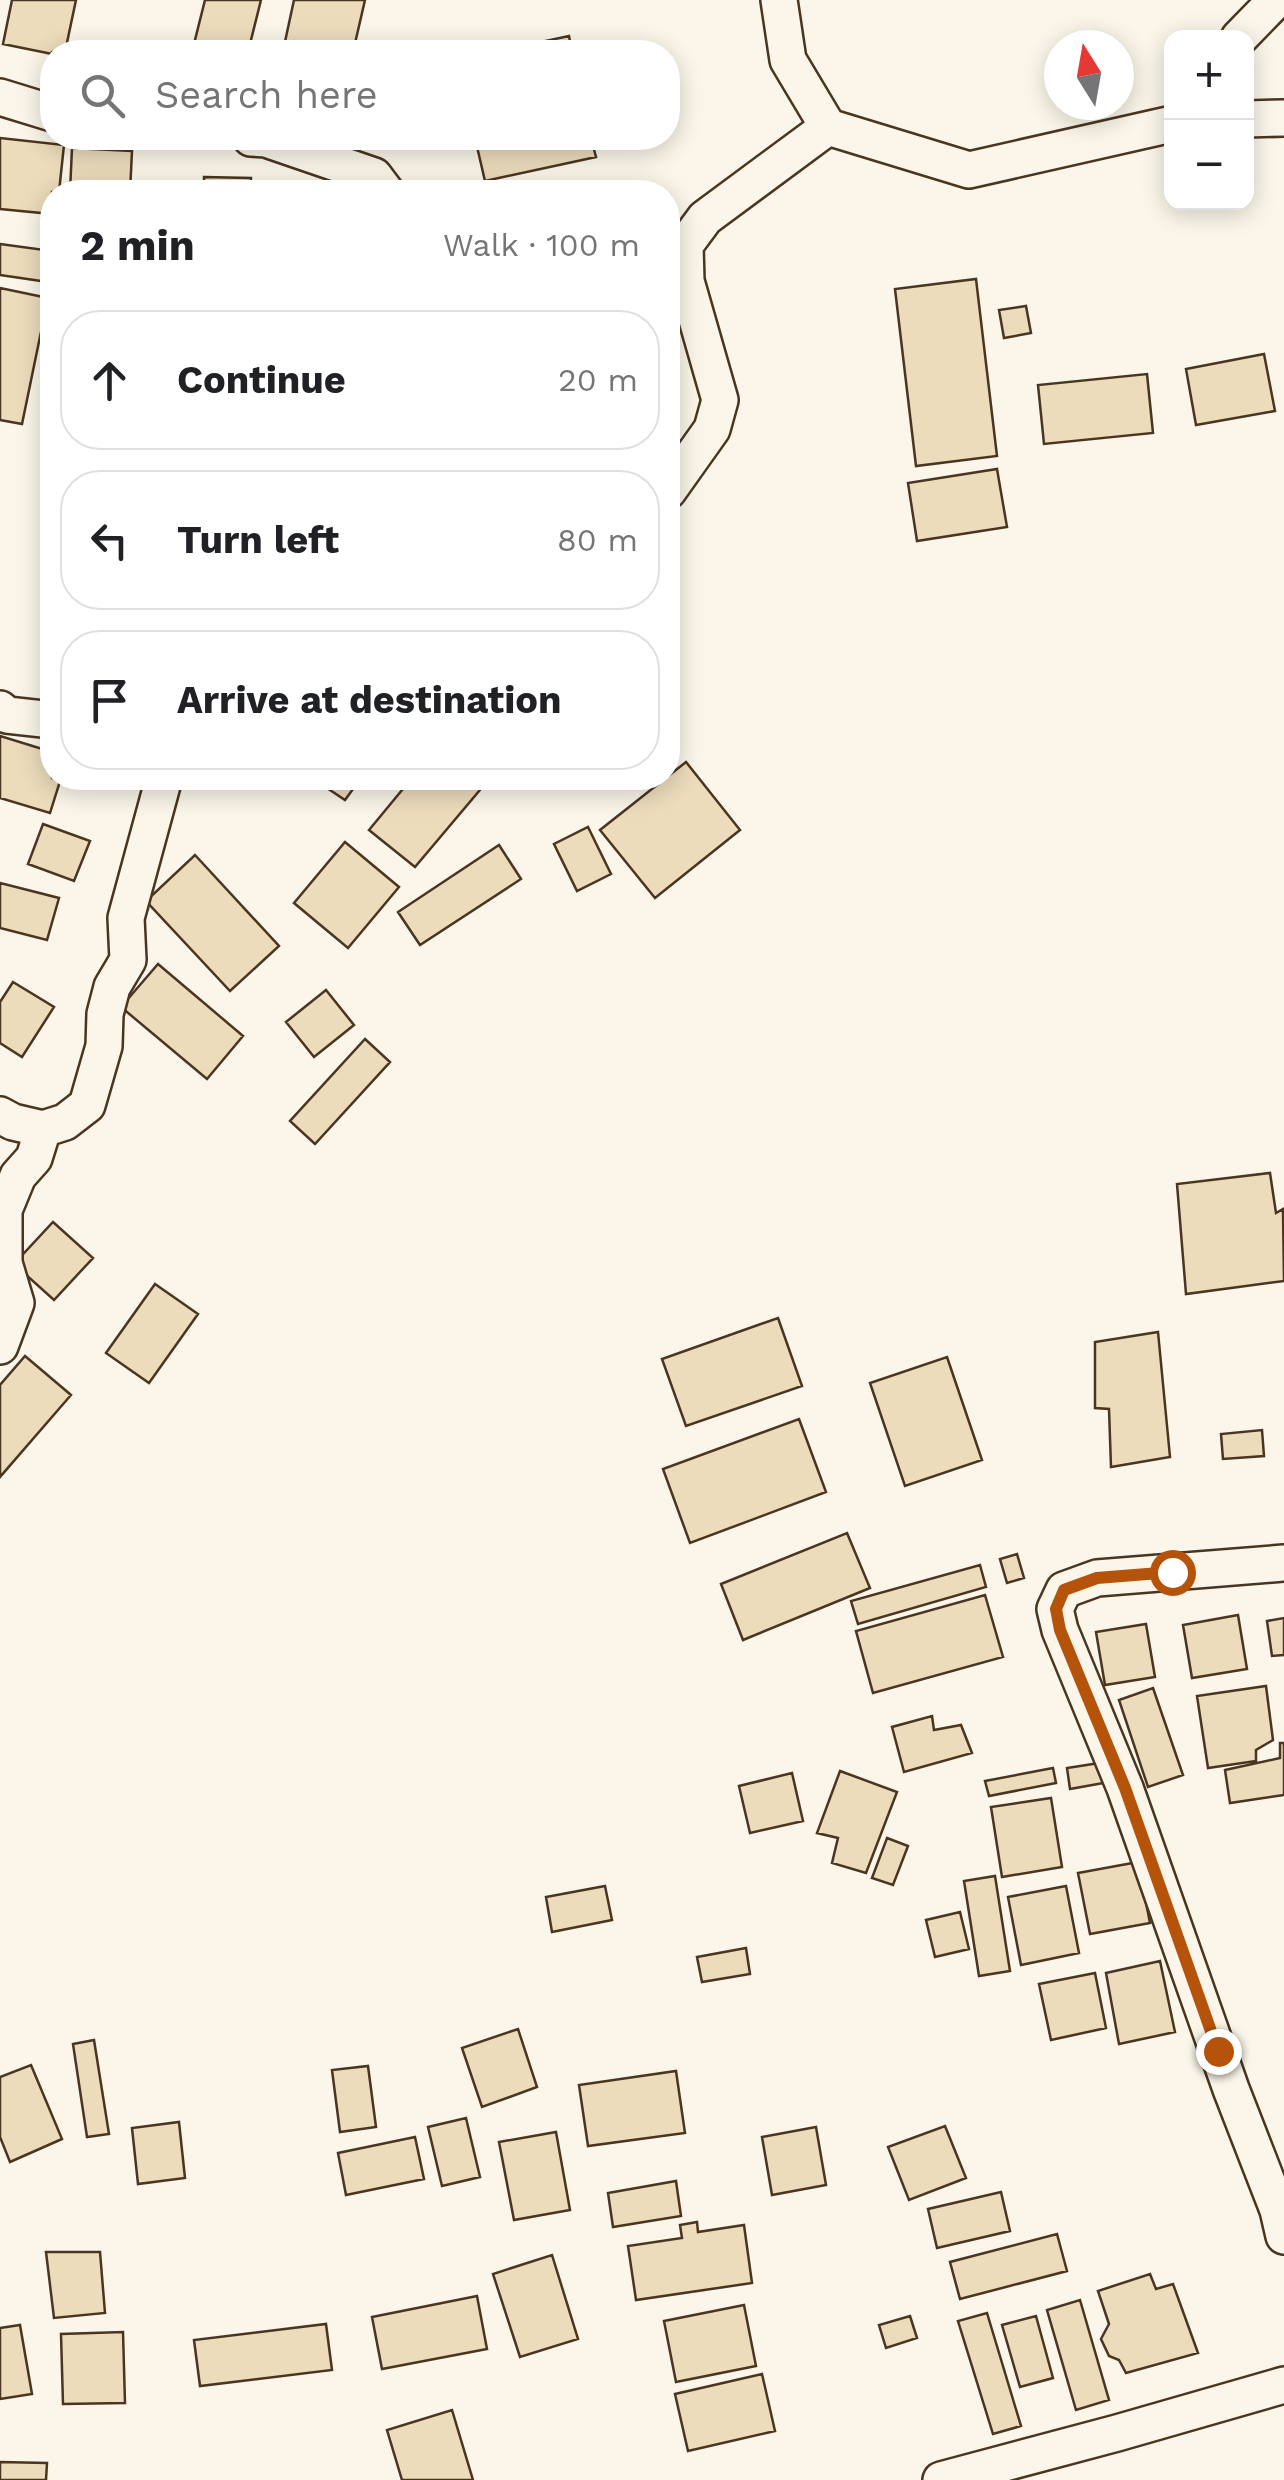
<!DOCTYPE html>
<meta charset="utf-8">
<style>
body{margin:0;font-family:"Work Sans",sans-serif;background:#f2f2f2;color:#202124}
.controls{position:absolute;right:30px;top:30px;display:grid;overflow:hidden;border-radius:20px;box-shadow:0 5px 25px #0003}
.controls button{width:90px;height:90px;display:grid;place-items:center;padding:0;border:0;border-bottom:2px solid #e0e0e0;background:#fff;color:#202124;font:50px sans-serif}
.compass{position:absolute;left:1044px;top:30px;width:90px;height:90px;border-radius:50%;background:#fff;box-shadow:0 5px 25px #0003;rotate:349deg}
.stop{position:absolute;width:30px;height:30px;margin:-22px;border:8px solid #b45309;border-radius:50%;background:#fff}
.stop.end{background:#b45309;border-color:#fff;box-shadow:0 2px 10px #0008}
.list{margin:0;padding:0;list-style:none}
h2{display:flex;justify-content:space-between;align-items:center;height:130px;margin:0;padding:0 40px;font-size:42px}
h2 small{font-size:32px;font-weight:400;color:#757577}
.list li{display:grid;grid-template-columns:65px 1fr auto;gap:30px;align-items:center;box-sizing:border-box;height:140px;margin:0 20px 20px;padding:0 20px;border:2px solid #e0e0e0;border-radius:40px}
.list b{display:block;font-size:38px;white-space:nowrap}
.list em{font-size:32px;font-style:normal;color:#757577}
.icon{flex:none;width:55px;height:55px;fill:none;stroke:currentColor;stroke-width:2;stroke-linecap:round;stroke-linejoin:round}
.map{position:relative;flex:none;width:1284px;height:2480px;overflow:hidden}
.search{position:absolute;background:#fff;box-shadow:0 5px 25px #0003;left:40px;top:40px;width:640px;height:110px;display:flex;align-items:center;gap:25px;box-sizing:border-box;padding:0 35px;border-radius:40px;color:#757577;font-size:38px}
.panel{position:absolute;background:#fff;box-shadow:0 5px 25px #0003;left:40px;top:180px;width:640px;height:610px;border-radius:40px}
.map>svg:first-child{display:block}
</style>
<div class="map">
<svg width="1284" height="2480" viewBox="0 0 1284 2480">
<rect width="100%" height="100%" fill="#fbf6e9"/>
<path fill="#ecdcbc" stroke="#4a3520" stroke-width="2.5" d="M12,0H76L65,52H52V54L3,44Z
M205,0H261L248,52H192Z
M294,0H365L353,52H266L267,47L283,51Z
M569,36L572,52H494Z
M363,42L411,51L361,52Z
M0,138L64,145L59,192H52V214L0,209Z
M475,138H591L596,157L485,181Z
M72,148L132,151L130,192H70Z
M204,177L251,178L250,192H204Z
M0,244L52,251L48,282L0,275Z
M976,279L997,456L916,466L895,289Z
M0,288L48,298L22,424L0,420Z
M1026,306L1031,333L1004,338L999,310Z
M1264,354L1275,411L1196,425L1186,369Z
M1147,374L1153,433L1044,444L1038,385Z
M997,469L1007,527L917,541L908,483Z
M0,736L52,752V778H61L50,813L0,798Z
M686,762L740,830L655,898L600,830Z
M312,778H361L345,800Z
M412,778H490L415,867L369,830Z
M43,824L90,841L74,881L28,864Z
M588,827L611,874L577,891L554,844Z
M345,842L399,887L348,948L294,903Z
M499,845L521,879L420,945L398,912Z
M195,855L279,946L230,991L146,901Z
M0,883L59,898L47,940L0,928Z
M158,964L243,1036L207,1079L121,1007Z
M13,982L54,1007L22,1057L0,1043V1002Z
M326,990L354,1025L314,1057L286,1022Z
M365,1039L390,1062L315,1144L290,1121Z
M1270,1173L1276,1213L1283,1209L1284,1281L1186,1294L1177,1184Z
M53,1222L93,1258L54,1300L14,1264Z
M155,1284L198,1314L149,1383L106,1353Z
M778,1318L802,1386L686,1426L662,1359Z
M1158,1332L1170,1457L1111,1467L1109,1409L1095,1408V1342Z
M25,1356L71,1395L0,1477V1385Z
M947,1357L982,1460L905,1486L870,1383Z
M799,1419L826,1492L690,1543L663,1469Z
M1262,1430L1264,1456L1223,1459L1221,1434Z
M847,1533L870,1588L743,1640L721,1584Z
M1017,1554L1024,1578L1007,1583L1000,1559Z
M980,1565L986,1587L858,1624L851,1601Z
M985,1595L1003,1657L873,1693L856,1631Z
M1238,1615L1247,1669L1192,1678L1183,1625Z
M1284,1618V1655L1272,1656L1267,1621Z
M1146,1624L1155,1677L1105,1685L1096,1632Z
M1266,1686L1273,1740L1256,1750V1761L1208,1768L1197,1696Z
M1153,1688L1183,1775L1148,1787L1119,1700Z
M932,1716L934,1730L961,1725L972,1753L904,1772L892,1727Z
M1280,1743H1284V1795L1230,1803L1225,1770L1280,1758Z
M1106,1762L1109,1782L1070,1789L1067,1768Z
M1053,1768L1056,1783L989,1796L985,1781Z
M840,1771L897,1792L866,1873L832,1863L838,1838L817,1833Z
M792,1773L803,1821L750,1833L739,1786Z
M1051,1798L1062,1867L1002,1877L991,1807Z
M887,1838L908,1846L893,1885L872,1878Z
M1138,1862L1150,1923L1090,1934L1078,1873Z
M995,1876L1010,1971L979,1976L964,1881Z
M605,1886L612,1920L552,1932L546,1897Z
M1066,1886L1079,1953L1021,1965L1008,1897Z
M960,1912L969,1949L935,1957L926,1920Z
M746,1948L750,1974L702,1982L697,1957Z
M1160,1961L1175,2032L1119,2044L1106,1973Z
M1095,1973L1106,2028L1051,2040L1039,1984Z
M518,2029L537,2087L482,2107L462,2048Z
M94,2040L109,2134L87,2137L73,2044Z
M31,2065L62,2139L10,2162L0,2137V2077Z
M368,2066L376,2127L340,2132L332,2070Z
M676,2071L685,2133L588,2146L579,2085Z
M466,2118L480,2177L442,2186L428,2127Z
M179,2122L185,2178L138,2184L132,2128Z
M945,2126L966,2178L909,2200L888,2147Z
M816,2127L826,2185L772,2195L762,2137Z
M556,2132L570,2210L514,2220L499,2142Z
M415,2137L424,2179L346,2195L338,2153Z
M676,2181L681,2216L613,2227L608,2193Z
M1001,2192L1010,2231L937,2248L928,2209Z
M697,2222L698,2232L744,2225L752,2283L636,2300L628,2246L682,2238L680,2225Z
M1057,2234L1067,2271L960,2299L950,2262Z
M46,2252H100L105,2313L54,2318Z
M552,2255L578,2339L520,2357L493,2274Z
M1150,2274L1156,2289L1173,2284L1198,2353L1126,2373L1119,2360L1109,2356L1101,2339L1109,2324L1098,2291Z
M477,2296L487,2349L382,2369L372,2317Z
M1080,2300L1109,2400L1076,2410L1047,2310Z
M744,2305L756,2366L676,2382L664,2321Z
M987,2313L1021,2426L993,2434L958,2321Z
M910,2316L917,2338L886,2348L879,2325Z
M1036,2316L1053,2378L1020,2387L1002,2325Z
M326,2324L332,2370L200,2386L194,2340Z
M20,2325L32,2394L0,2399V2328Z
M123,2332L125,2403L63,2404L61,2334Z
M762,2374L775,2431L688,2451L675,2394Z
M452,2410L473,2480H402L387,2430Z
M0,2462L47,2463L46,2480H0Z"/>
<g fill="none" stroke-linecap="round" stroke-linejoin="round">
<defs>
<path id="minor" d="M779,0L788,60L828,127L969,170L1172,124
M1239,38L1276,0
M0,97L52,113
M1246,119L1284,118
M251,138L266,139L374,176L386,192
M668,491L712,429L720,400L686,281L685,245L705,218L828,127
M0,709L7,715L52,720
M0,1115L13,1122L43,1129L65,1122L87,1105L104,1046L105,1014L112,987L128,960L126,918L164,778
M0,1346L16,1303L4,1263V1210L18,1176L34,1158L43,1129
M1284,1563L1097,1578L1064,1590L1055,1609L1060,1630L1125,1788L1231,2089L1278,2210L1284,2236
M941,2480L1117,2433L1284,2385"/>
</defs>
<use href="#minor" stroke="#4a3520" stroke-width="40"/>
<use href="#minor" stroke="#fbf6e9" stroke-width="35"/>
</g>
<g fill="none" stroke-linecap="round" stroke-linejoin="round">
<path stroke="#b45309" stroke-width="12" d="M1172,1572L1097,1578L1064,1590L1056,1609L1060,1630L1125,1788L1218,2051"/>
</g>
</svg>
<div class="controls">
<button>+</button>
<button>−</button>
</div>
<svg class="compass" viewBox="-18 -18 36 36"><path d="M0-13l5 13h-10z" fill="#e53935"/><path d="M0 13l5-13h-10z" fill="#757577"/></svg>
<div class="stop" style="left:1172px;top:1572px"></div>
<div class="stop end" style="left:1218px;top:2051px"></div>
<div class="search"><svg class="icon" aria-label="search" viewBox="0 0 24 24"><circle cx="10" cy="10" r="6"/><path d="M15 15l6 6"/></svg>Search here</div>
<section class="panel">
<h2>2 min<small>Walk · 100 m</small></h2>
<ul class="list">
<li><svg class="icon" aria-label="ahead" viewBox="0 0 24 24"><path d="M12 20V5M6 11l6-6 6 6"/></svg><div><b>Continue</b></div><em>20 m</em></li>
<li><svg class="icon" aria-label="left" viewBox="0 0 24 24"><path d="M17 20v-9H6M10 6l-5 5 5 5"/></svg><div><b>Turn left</b></div><em>80 m</em></li>
<li><svg class="icon" aria-label="arrive" viewBox="0 0 24 24"><path d="M6 21V4h12l-3 4 3 4H6"/></svg><div><b>Arrive at destination</b></div></li>
</ul>
</section>
</div>
